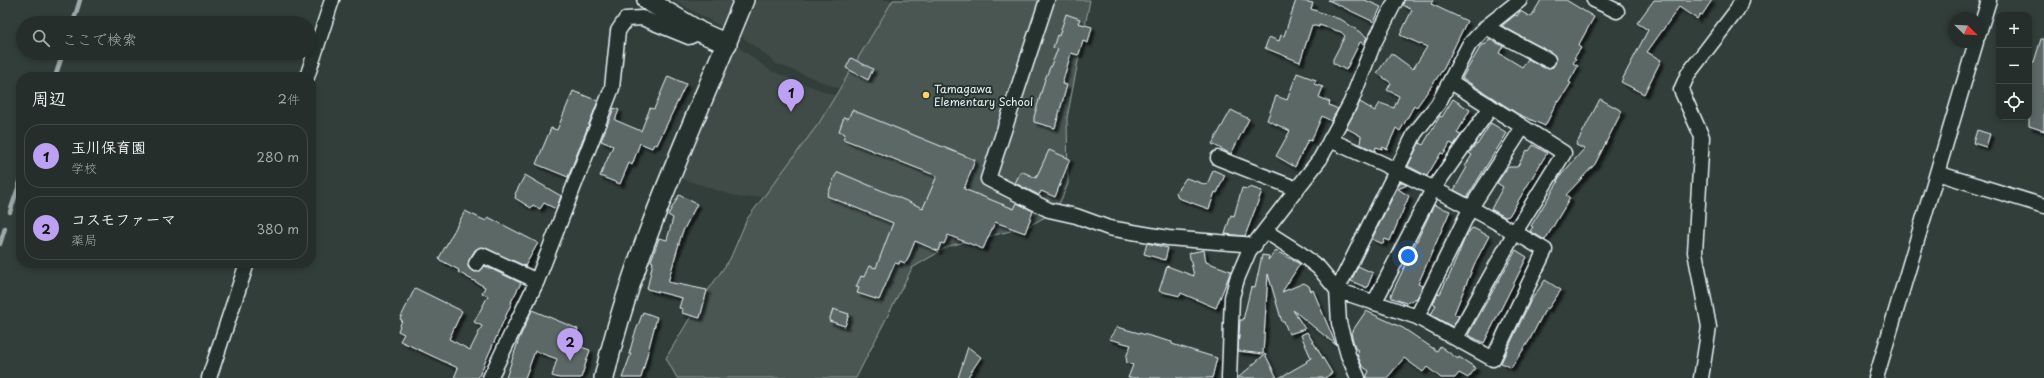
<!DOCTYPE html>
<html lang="ja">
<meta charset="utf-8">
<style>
body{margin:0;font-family:"Playpen Sans","Klee One",sans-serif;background:#2e3633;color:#f1f3f6}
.controls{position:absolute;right:12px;top:12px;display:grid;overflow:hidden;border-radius:8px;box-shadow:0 2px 6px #0003}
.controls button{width:36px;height:36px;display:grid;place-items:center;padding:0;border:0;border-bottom:1px solid #424a47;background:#262e2b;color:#f1f3f6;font:20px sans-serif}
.compass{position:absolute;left:1948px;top:12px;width:36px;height:36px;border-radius:50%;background:#262e2b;box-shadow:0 2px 6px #0003;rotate:114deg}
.you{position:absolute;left:1408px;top:256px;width:14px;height:14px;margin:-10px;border:3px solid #fff;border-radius:50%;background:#1a73e8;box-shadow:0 0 0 6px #1a73e833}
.badge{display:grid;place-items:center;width:26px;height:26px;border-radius:50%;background:#bca0f2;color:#111;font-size:13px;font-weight:700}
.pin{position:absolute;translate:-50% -33px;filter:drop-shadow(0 1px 2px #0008)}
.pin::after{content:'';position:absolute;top:21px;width:14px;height:12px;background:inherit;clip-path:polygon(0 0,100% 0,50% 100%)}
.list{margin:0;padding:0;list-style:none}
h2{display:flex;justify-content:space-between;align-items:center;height:52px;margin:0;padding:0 16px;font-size:17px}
h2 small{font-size:13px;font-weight:400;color:#a4a8a9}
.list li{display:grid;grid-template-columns:26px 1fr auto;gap:12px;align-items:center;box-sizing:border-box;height:64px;margin:0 8px 8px;padding:0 8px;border:1px solid #424a47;border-radius:16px}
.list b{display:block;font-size:15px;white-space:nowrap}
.list p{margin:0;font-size:13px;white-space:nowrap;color:#a4a8a9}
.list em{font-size:13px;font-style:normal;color:#a4a8a9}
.icon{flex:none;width:22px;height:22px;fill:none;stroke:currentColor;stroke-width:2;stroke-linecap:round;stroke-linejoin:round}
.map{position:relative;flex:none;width:2044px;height:378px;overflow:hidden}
.search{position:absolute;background:#262e2b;box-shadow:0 2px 6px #0003;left:16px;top:16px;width:300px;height:44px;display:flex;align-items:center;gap:10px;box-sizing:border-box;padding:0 14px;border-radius:22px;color:#a4a8a9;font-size:15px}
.panel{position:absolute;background:#262e2b;box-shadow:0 2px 6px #0003;left:16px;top:72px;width:300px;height:196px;border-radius:16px}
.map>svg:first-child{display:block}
</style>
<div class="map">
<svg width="2044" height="378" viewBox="0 0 2044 378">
<defs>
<filter id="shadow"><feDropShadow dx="3.5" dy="3.5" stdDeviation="1" flood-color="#0009"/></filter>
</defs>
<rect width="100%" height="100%" fill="#323e39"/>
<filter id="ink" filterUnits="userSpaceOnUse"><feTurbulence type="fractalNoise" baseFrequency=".025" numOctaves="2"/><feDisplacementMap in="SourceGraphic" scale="8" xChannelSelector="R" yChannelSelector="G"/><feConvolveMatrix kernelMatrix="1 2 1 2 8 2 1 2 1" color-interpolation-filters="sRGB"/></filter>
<g filter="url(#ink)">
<path fill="#3f4b46" d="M674,0H737L725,29Z
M756,0H1023L946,131L777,64L741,36Z
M733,43L771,71L982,152L813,192L741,198L677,177Z"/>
<path fill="#495651" stroke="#98a4a4" d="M893,0H1090L1067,118L1068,184L1056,211L1027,227L949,246L912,268L856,378H677L666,358L697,306L730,259L747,219L819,123Z"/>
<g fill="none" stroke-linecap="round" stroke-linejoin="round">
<path stroke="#9ea9ab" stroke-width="4.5" d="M73,23L80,0
M55,77L63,53
M10,212L21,179
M0,244L5,228"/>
</g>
<path fill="#5c6865" stroke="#e8f1f8" filter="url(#shadow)" d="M1296,0L1313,3L1311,9L1342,20L1367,37L1364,44L1360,42L1346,70L1333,63V59L1345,36L1341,32L1319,25V27L1312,25L1300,62L1265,48L1269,37L1279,41L1281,35L1284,36Z
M1328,0H1365L1381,7L1374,22Z
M1404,0H1433L1431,4L1467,21L1444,68L1416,108L1414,106L1400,131L1396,128L1387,149L1383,147L1382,149L1376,147L1375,151L1360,144L1361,136L1346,128L1360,102L1375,111L1380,103L1394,108L1399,96L1387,90L1391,83L1377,73L1391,53L1413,69L1427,47L1400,35L1412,10L1403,5Z
M1541,0H1566L1594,17L1578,46L1581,48L1574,58L1576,59L1573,63L1578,66L1569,82L1571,83L1559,102L1558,100L1545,126L1518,114L1462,78L1481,46L1483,44L1485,45L1489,39L1503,46L1499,53L1522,67L1528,59L1544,68L1553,67L1556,60L1552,53L1502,26L1515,15L1517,16L1520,11L1531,17Z
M1654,0H1712L1702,15L1700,14L1697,19L1679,7L1647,52L1661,60L1644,94L1621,82L1648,30L1637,23Z
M1066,14L1080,19L1078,23L1092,27L1088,43L1083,41L1079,54L1078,55L1071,53L1062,84L1067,85L1055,128L1034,122V117L1045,79L1058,49L1053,48L1057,35L1059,36Z
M2041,39H2044V131L2029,126V61L2034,62Z
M851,58L873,69L868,80L846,68Z
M1297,73L1316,80L1314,84L1323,87L1319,97L1330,102L1329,105L1338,109L1331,121L1322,116L1311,141L1308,140L1295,167L1276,156L1290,131L1267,120L1276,96L1287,100Z
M668,76L686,84L657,145L654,144L652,148L640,143L632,165L629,163L620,184L600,176L613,146L601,141L614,108L619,110L615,120L641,131L650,108L654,109Z
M573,91L598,101L568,177L536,164L551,128L557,130Z
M1453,99L1470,110L1457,133L1461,135L1454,145L1450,143L1444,154L1441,153L1427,176L1408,166L1419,143L1423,145L1440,116L1442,117Z
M1600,99L1622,111L1595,164L1566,195L1570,198L1545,240L1530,231L1533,227L1531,226L1558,182L1557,181L1561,175L1584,149L1576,145Z
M852,110L975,160L964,189L1014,209L1017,203L1033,211L1025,233L995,222L983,249L948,235L944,244L941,243L938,251L915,241L907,261L905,263L900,261L899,264L895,263L879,300L857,293L859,288L856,287L861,276L864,277L869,266L876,268L893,223L827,196L835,176L838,172L923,208L937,176L843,139L845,134L839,131L844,117L848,119Z
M1231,110L1249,119L1231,154L1212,144Z
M1491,123L1507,133L1467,197L1454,190L1467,167L1465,166L1472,155L1469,153L1476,144L1477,145Z
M1977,130L1990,134L1986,147L1973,143Z
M1533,145L1547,153L1509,216L1505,217L1491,209L1503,187L1497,183L1508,167H1517L1527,150L1529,151Z
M1049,150L1070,159L1055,197L1041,191L1039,195L1015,183L1021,171L1036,178Z
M1213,170L1225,175L1217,193L1215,192L1209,209L1178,198L1176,192L1186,178L1207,185Z
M525,175L561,196L556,209L544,203L540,209L533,205L531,208L515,198L516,195L515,194Z
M1400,182L1407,185L1398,189L1409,196L1390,241L1385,239L1383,244L1372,239Z
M1250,187L1262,191L1245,236L1225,234L1231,215L1234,216L1242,188L1248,189Z
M679,195L697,204L682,233L668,282L707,290L700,318L682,313L683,309L679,308L682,298L647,289L653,262L651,261L659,238L667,240L673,218L668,215Z
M1434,205L1450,211L1418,284L1423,286L1417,298L1406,303L1392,298L1391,295Z
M465,211L486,221L488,217L538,243L525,266L482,247L475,250L469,260L468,267L472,271L479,272L485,266L521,283L511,302H512L478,378H454L458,368L400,341L404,334L398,331L402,320L400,319L415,288L462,311L449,339L470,350L482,326L474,322L488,296L482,293L485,287L458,272L459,270L440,260L439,258Z
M1473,228L1489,236L1474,265L1454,314L1459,316L1453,327L1431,315L1436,305L1433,304L1438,293L1440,294L1447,279H1448L1465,238L1471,229Z
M1147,243L1168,248L1165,260L1144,254Z
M1204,250L1206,262L1231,271L1216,308L1181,293L1180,296L1159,291L1167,266L1194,276L1189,253Z
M1516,250L1527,257L1484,343L1468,335Z
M1276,251L1300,264L1282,292L1304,283L1309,286L1311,291L1313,290L1336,345L1293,310L1305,329L1289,334L1284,322H1282L1268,274L1263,354L1238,351L1240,320H1243L1251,287L1255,288L1262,255L1269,256L1268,260Z
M1358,266L1373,273L1367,288L1351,281Z
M1545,280L1561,290L1548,309L1546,308L1529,341L1511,368L1501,363L1530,302Z
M833,309L849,314L845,326L829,321Z
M532,310L578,329L572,344L590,350L581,378H559L552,376L557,359L535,351L525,378H506L519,339Z
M1366,311L1403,328L1437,351L1440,346L1458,359L1459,357L1476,368L1468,378L1459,373L1455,378H1441L1427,367L1423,372L1404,358L1387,378H1366L1369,371L1362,366L1357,354L1359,351L1355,348L1351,333Z
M643,312L657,317L641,378H622L631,354H629L634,336Z
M1117,327L1172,342V344L1188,349L1217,358L1212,378H1128L1133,365L1127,363L1126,357L1131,345L1109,339Z
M1307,332L1332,373L1325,378H1279L1307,362L1306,361L1311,358L1301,335Z
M968,347L981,357L967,378H958Z
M1265,354L1277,378H1238Z"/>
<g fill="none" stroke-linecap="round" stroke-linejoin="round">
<defs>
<path id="street" d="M1047,0L988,179L1049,210L1076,216L1109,228L1168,238L1255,245
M1594,0L1617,11
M1486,27L1548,60
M1978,36L1989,0
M307,77L332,0
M1451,82L1523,127
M1330,140C1404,172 1476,209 1545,250L1493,359L1417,317L1470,209L1523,127L1564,153L1515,232L1456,338
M1218,158L1297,189
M1937,173L2044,206
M1265,231L1301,254L1319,268L1337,290L1417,317
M476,264L482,255L537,281
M1374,303L1433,189L1491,107
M209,378L247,263
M490,378L537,281L612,88L618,31L626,19L642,18L689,37L700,32
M1229,378L1232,297L1237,279L1249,251L1320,159L1351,102L1373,45L1396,0
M1358,378L1348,355L1339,323L1337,290L1415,133L1438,104L1469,45L1486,27L1520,0
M1701,378L1709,327L1695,252L1702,137L1681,90L1688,74L1737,10L1742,0
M1876,378L1976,42"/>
<path id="secondary" d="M647,0L700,32L727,44
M604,378C634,246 694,125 744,0"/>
</defs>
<use href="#street" stroke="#e8f1f8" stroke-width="17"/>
<use href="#secondary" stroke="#e8f1f8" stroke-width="22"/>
<use href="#street" stroke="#26332d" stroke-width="14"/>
<use href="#secondary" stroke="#26332d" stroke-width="19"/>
</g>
</g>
<circle fill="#ffd166" stroke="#26332d" stroke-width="1.5" cx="926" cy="95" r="4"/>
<g text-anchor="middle" stroke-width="4" stroke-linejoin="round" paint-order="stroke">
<g font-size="11" fill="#e8f1f8" stroke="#26332d" text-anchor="start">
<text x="934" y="93">Tamagawa<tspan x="934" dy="13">Elementary School</tspan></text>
</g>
</g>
</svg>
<div class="controls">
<button>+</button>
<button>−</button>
<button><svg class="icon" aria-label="locate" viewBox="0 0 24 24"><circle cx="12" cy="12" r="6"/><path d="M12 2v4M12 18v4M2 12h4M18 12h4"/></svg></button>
</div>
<svg class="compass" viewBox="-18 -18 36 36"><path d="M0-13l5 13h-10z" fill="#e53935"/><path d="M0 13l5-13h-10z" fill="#a4a8a9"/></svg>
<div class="you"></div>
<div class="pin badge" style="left:791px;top:112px">1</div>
<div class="pin badge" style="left:570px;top:361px">2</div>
<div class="search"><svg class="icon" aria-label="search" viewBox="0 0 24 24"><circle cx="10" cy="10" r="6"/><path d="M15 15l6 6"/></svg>ここで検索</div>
<section class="panel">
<h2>周辺<small>2件</small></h2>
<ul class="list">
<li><span class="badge">1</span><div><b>玉川保育園</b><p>学校</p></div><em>280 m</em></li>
<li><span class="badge">2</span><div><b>コスモファーマ</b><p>薬局</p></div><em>380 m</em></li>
</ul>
</section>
</div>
